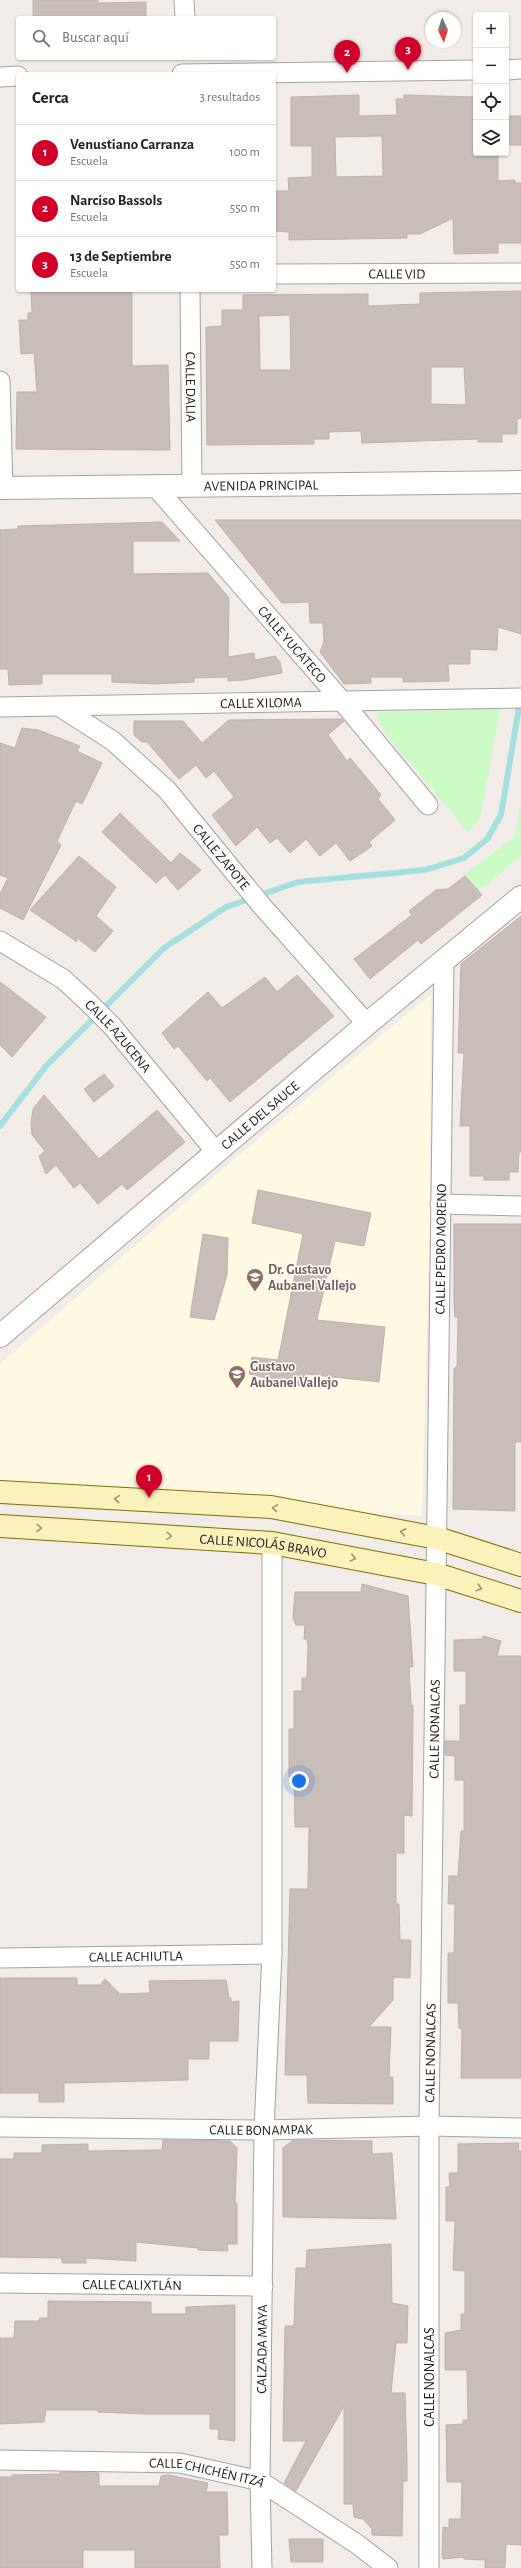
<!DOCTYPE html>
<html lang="es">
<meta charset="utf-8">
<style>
body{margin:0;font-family:"Alegreya Sans",sans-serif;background:#f6f6f6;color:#202124}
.controls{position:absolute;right:12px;top:12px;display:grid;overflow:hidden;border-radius:4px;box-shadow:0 1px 3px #0004}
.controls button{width:36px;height:36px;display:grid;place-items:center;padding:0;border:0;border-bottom:1px solid #e0e0e0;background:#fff;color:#202124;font:20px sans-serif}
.compass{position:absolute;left:425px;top:12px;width:36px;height:36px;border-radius:50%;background:#fff;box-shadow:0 1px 3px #0004;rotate:176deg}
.you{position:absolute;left:299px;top:1781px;width:14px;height:14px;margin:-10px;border:3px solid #fff;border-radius:50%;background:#1a73e8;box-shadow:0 0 0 6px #1a73e833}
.badge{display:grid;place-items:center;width:26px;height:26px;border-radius:50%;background:#d1002b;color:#fff;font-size:13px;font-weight:700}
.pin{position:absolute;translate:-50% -33px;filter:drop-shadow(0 1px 2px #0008)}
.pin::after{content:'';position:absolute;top:21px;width:14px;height:12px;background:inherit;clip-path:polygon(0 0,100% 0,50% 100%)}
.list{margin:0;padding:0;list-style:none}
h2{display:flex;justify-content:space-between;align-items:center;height:52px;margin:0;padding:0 16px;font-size:17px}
h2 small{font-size:13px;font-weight:400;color:#757577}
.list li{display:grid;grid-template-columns:26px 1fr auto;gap:12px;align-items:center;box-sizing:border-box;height:56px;padding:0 16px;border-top:1px solid #e0e0e0}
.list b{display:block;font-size:15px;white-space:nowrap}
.list p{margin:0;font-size:13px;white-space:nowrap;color:#757577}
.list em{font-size:13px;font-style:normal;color:#757577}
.icon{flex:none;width:22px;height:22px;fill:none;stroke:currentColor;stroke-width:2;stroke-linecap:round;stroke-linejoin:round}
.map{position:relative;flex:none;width:521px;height:2568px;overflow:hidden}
.search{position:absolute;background:#fff;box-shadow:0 1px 3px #0004;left:16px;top:16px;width:260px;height:44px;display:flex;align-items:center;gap:10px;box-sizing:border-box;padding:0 14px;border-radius:4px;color:#757577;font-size:15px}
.panel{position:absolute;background:#fff;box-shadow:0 1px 3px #0004;left:16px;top:72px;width:260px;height:220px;border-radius:4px}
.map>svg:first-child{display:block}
</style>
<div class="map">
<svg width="521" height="2568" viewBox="0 0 521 2568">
<rect width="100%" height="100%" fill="#f1ece7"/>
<path fill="#fff9e2" d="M431,994L430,1221L422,1516L0,1485V1364L239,1155Z"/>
<path fill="#cbfbc4" d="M500,709L480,820L468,832L385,733L375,712Z
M521,802V856L478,892L464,875L515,837Z"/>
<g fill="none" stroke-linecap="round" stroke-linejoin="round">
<path stroke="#a6dfe0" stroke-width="6" d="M0,1126L46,1066L164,948L226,907L298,882L425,870L464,858L487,839L501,815L520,701"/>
</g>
<path fill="#c9bdba" stroke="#c3afa9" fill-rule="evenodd" d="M33,0H98V3L146,2V18H33Z
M359,95V116L397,115L396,99H404V95L475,97L476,153H498V181L515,180V183H521V243H498V253L454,254L453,218L420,234H407V238L289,240V232L274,231V191H289L288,178L312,177V146H291V97ZM382,136L383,176L336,177L335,137Z
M506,116H521V145H506Z
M31,290H132V366L168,365L170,450L16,449L17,392H37L34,353L21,354L19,320H28V313H32Z
M521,291V418L517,419V434H502V442H478V439L362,443L361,431L329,432V439H314V444L207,445L206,327L222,326V310H243V295L368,294V306L420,304V293ZM290,315L291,370H260L259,316ZM431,367H464L466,405L431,404Z
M215,520H521V634L498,627L497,650L470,649V664H448L449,681L403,682V677H371V683L344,684L320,652L324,642L323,623H310L309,602L282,603Z
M162,522L180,541H133V574L208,573L229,598L228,657L254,653L255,660L275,656L280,662L282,673L244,680L228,681V677L194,678V682L154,684L112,682V674H42V684L9,685L8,669H0V530L18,529V526Z
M342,719L344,721L328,735L347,761L350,758L381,795L378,799L395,820L369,842L372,846L350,861L336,843L320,856L306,839L290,853L277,838L270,843L257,827L236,846L212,815L234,797L214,771L206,778L196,765L179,779L147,742H142L134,735V721H183L202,743L229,720Z
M22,728L38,730L80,746L77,751L102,763L82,804L76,801L57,841L61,845L23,920L0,908V894L8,878L0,875V743L15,748Z
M120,813L171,863L180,853L201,870L178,890L165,875L156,883L102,832Z
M79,856L116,887L96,916L113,931L95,952L76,937L77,942L30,910Z
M465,876L482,895L421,944L418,940L370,979L354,959L412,915L409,911L436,890L448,889Z
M521,916V1152H519L518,1172H509V1180H484V1176H470V1126H460L464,1053H458L461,964Z
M297,975L334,1016L230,1102L210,1078L207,1081L178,1046L174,1049L162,1033L208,992L222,1008L265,977L277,992Z
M0,982L46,1017L12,1057L0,1045Z
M104,1074L114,1086L94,1102L84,1089Z
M44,1095L99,1159L157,1110L185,1142L127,1190L122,1184L98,1204L80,1183L74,1188L56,1165L46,1174L39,1156L45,1151L32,1135L31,1123L33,1109Z
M258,1190L371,1213L364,1246L335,1241L317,1320L385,1327L379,1382L305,1374L302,1386L249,1374L252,1357L278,1360L303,1234L252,1223Z
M454,1224H521V1442H515V1511L453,1509L454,1368L457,1367L458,1317H455L454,1303Z
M203,1234L228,1238L227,1275L214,1320L190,1317Z
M362,1584L408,1596L413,1667H409L411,1705H413L412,1816L404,1815V1853H396V1904H399L400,1940H411L410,1978L393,1977V2000L369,2027H391L389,2077H393V2104L308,2103L307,2075H285L290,1889H308L309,1827H295L294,1777H289V1729H294V1691H302V1678H307L308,1647L307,1639H304L305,1625H296L293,1618L295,1592H361Z
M483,1636L501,1641L497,1656H521V2078H461L462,2029L459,2028L458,2003H448V1953H454L455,1904H448L449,1876H458L461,1831H464V1780H455V1756L445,1755V1741H460V1705H466V1671H454V1640L483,1639Z
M0,1978H77V1985H100L105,1979L120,1994L150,1993L149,1981L226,1980L229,1998H231V2002L239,2001L238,2041H209V2059H188V2080L64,2083V2102H39V2093H0Z
M163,2140L230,2141L237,2148L235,2203H237V2244H227L228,2251L198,2250V2248L136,2242V2261L86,2258V2263H62V2258L0,2257V2159H14V2153H42V2145L88,2144V2151L162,2150Z
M293,2140L372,2141V2154L392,2153L396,2219L283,2217V2148Z
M519,2143L518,2151H521V2545L506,2544L505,2568H485V2560L464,2559V2557L443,2559L442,2556L443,2527L449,2528V2519H461L462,2482H447L446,2425L463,2424V2420H468L467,2370H445V2333L461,2330V2314H465V2271L453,2270L455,2221H446V2187H450L449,2173H458V2144Z
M391,2244L392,2303L408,2306L407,2343H396L391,2393H405L407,2461V2481H403L402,2536L372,2535V2529L363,2519L354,2517L353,2504H344V2406L296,2491L284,2483L306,2441H283L285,2326H294L296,2268H306L307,2250Z
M48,2301L151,2302V2314H186V2307L235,2305V2441L218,2439L219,2429H210V2414H145L98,2412V2410H46L44,2422L0,2424V2338H14L15,2321H39L40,2318H48Z
M60,2472L99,2473V2486H159L161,2476L168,2475L208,2483L206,2492H227L228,2535H219L220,2568H135V2550H83V2568H0V2477H12V2475L60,2474Z
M289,2539H323V2562H291Z"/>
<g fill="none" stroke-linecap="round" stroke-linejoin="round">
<defs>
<g id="minor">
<path d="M184,0L185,18"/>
<path d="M506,70L521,69"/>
<path d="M182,74L476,70"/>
<path d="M0,77L18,76"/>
<path id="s1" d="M274,274L521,273"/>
<path id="s2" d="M190,290L192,485"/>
<path d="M0,381L3,488"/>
<path id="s3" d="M154,485L341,700L428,805"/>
<path id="s4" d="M0,707L521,698"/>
<path id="s5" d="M60,707L113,741L167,790L262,906L367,1024"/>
<path id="s6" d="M0,941L63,979L88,1002L112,1026L216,1152"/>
<path d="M440,1204L521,1206"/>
<path id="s7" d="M0,1958L272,1954"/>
<path id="s8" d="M0,2127L264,2130L429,2126L521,2128"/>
<path id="s9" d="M0,2283L263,2286"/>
<path id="s10" d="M0,2460L180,2463L260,2481L357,2544L388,2568"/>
<path id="s11" d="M262,2568L260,2481L264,2130L272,1954V1543"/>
<path id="s12" d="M429,2568V2126L444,961"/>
</g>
<g id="tertiary">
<path id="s13" d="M0,488L521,482"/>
<path id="s14" d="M0,1336L367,1024L521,897"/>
</g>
<g id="secondary">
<path d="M0,1492L271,1507L437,1538L521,1565"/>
<path id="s15" d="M0,1526L272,1543L436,1574L521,1601"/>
</g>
</defs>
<use href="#minor" stroke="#a2a2a2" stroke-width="21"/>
<use href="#tertiary" stroke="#a2a2a2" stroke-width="24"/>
<use href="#secondary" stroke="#7d7102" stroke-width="24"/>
<use href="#minor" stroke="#fff" stroke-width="19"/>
<use href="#tertiary" stroke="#fff" stroke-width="22"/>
<use href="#secondary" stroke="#fbf1bb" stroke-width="22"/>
</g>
<defs><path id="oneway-chevron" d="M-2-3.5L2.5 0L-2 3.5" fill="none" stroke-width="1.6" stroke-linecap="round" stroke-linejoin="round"/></defs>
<g stroke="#999376">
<use href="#oneway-chevron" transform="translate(117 1499) rotate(-177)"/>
<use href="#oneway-chevron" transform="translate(275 1508) rotate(-171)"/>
<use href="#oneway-chevron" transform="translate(39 1528) rotate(4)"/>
<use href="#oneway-chevron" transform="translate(403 1532) rotate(-169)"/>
<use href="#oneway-chevron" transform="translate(169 1536) rotate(4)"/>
<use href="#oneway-chevron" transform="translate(353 1558) rotate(11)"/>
<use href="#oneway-chevron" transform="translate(479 1588) rotate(17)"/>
</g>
<defs>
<symbol id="school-pin" viewBox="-11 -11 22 30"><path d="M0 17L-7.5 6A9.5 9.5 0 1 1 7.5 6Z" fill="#8d6e63" stroke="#fff"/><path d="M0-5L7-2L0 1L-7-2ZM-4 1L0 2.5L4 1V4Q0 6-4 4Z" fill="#fff"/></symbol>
</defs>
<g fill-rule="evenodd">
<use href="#school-pin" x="245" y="1267" width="20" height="27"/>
<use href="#school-pin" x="227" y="1364" width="20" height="27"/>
</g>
<g text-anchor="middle" stroke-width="3" stroke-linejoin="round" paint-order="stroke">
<g font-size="14" fill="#212121" stroke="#fff">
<text dy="5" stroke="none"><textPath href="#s1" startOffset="123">CALLE VID</textPath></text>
<text dy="5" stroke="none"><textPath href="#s2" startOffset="97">CALLE DALIA</textPath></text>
<text dy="5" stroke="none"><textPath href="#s13" startOffset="261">AVENIDA PRINCIPAL</textPath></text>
<text dy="5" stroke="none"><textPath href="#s3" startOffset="211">CALLE YUCATECO</textPath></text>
<text dy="5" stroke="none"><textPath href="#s4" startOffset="261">CALLE XILOMA</textPath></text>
<text dy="5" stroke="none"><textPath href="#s5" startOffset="222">CALLE ZAPOTE</textPath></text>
<text dy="5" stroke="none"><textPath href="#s6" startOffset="153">CALLE AZUCENA</textPath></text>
<text dy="5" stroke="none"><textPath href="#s14" startOffset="341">CALLE DEL SAUCE</textPath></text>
<text dy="5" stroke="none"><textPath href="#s12" startOffset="1319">CALLE PEDRO MORENO</textPath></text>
<text dy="5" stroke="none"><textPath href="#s15" startOffset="264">CALLE NICOLÁS BRAVO</textPath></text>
<text dy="5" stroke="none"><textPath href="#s12" startOffset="839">CALLE NONALCAS</textPath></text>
<text dy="5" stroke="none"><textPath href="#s7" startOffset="136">CALLE ACHIUTLA</textPath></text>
<text dy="5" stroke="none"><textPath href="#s12" startOffset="515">CALLE NONALCAS</textPath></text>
<text dy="5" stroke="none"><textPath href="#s8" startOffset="261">CALLE BONAMPAK</textPath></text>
<text dy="5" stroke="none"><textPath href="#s9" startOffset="132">CALLE CALIXTLÁN</textPath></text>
<text dy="5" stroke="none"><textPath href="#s11" startOffset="219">CALZADA MAYA</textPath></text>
<text transform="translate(429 2377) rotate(-90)" y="5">CALLE NONALCAS</text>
<text dy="5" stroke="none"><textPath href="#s10" startOffset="208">CALLE CHICHÉN ITZÁ</textPath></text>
</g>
<g font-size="14" font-weight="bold" fill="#785e54" stroke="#fff" text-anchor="start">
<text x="268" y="1274">Dr. Gustavo<tspan x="268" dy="16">Aubanel Vallejo</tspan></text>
<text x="250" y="1371">Gustavo<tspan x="250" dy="16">Aubanel Vallejo</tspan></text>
</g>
</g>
</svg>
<div class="controls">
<button>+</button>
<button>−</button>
<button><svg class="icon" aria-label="locate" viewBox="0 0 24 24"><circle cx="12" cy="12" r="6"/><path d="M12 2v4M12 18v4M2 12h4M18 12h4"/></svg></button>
<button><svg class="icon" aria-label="layers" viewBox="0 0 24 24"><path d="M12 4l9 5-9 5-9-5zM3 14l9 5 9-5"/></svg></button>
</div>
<svg class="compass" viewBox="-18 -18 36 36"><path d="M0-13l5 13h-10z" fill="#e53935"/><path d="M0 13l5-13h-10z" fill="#757577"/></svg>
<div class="you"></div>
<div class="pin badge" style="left:149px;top:1498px">1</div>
<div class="pin badge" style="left:347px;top:73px">2</div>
<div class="pin badge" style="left:408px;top:70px">3</div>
<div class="search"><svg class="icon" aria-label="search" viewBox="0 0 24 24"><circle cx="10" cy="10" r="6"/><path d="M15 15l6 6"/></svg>Buscar aquí</div>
<section class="panel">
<h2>Cerca<small>3 resultados</small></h2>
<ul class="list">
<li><span class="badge">1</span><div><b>Venustiano Carranza</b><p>Escuela</p></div><em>100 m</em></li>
<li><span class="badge">2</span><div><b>Narciso Bassols</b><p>Escuela</p></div><em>550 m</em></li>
<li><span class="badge">3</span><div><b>13 de Septiembre</b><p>Escuela</p></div><em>550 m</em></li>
</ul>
</section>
</div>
